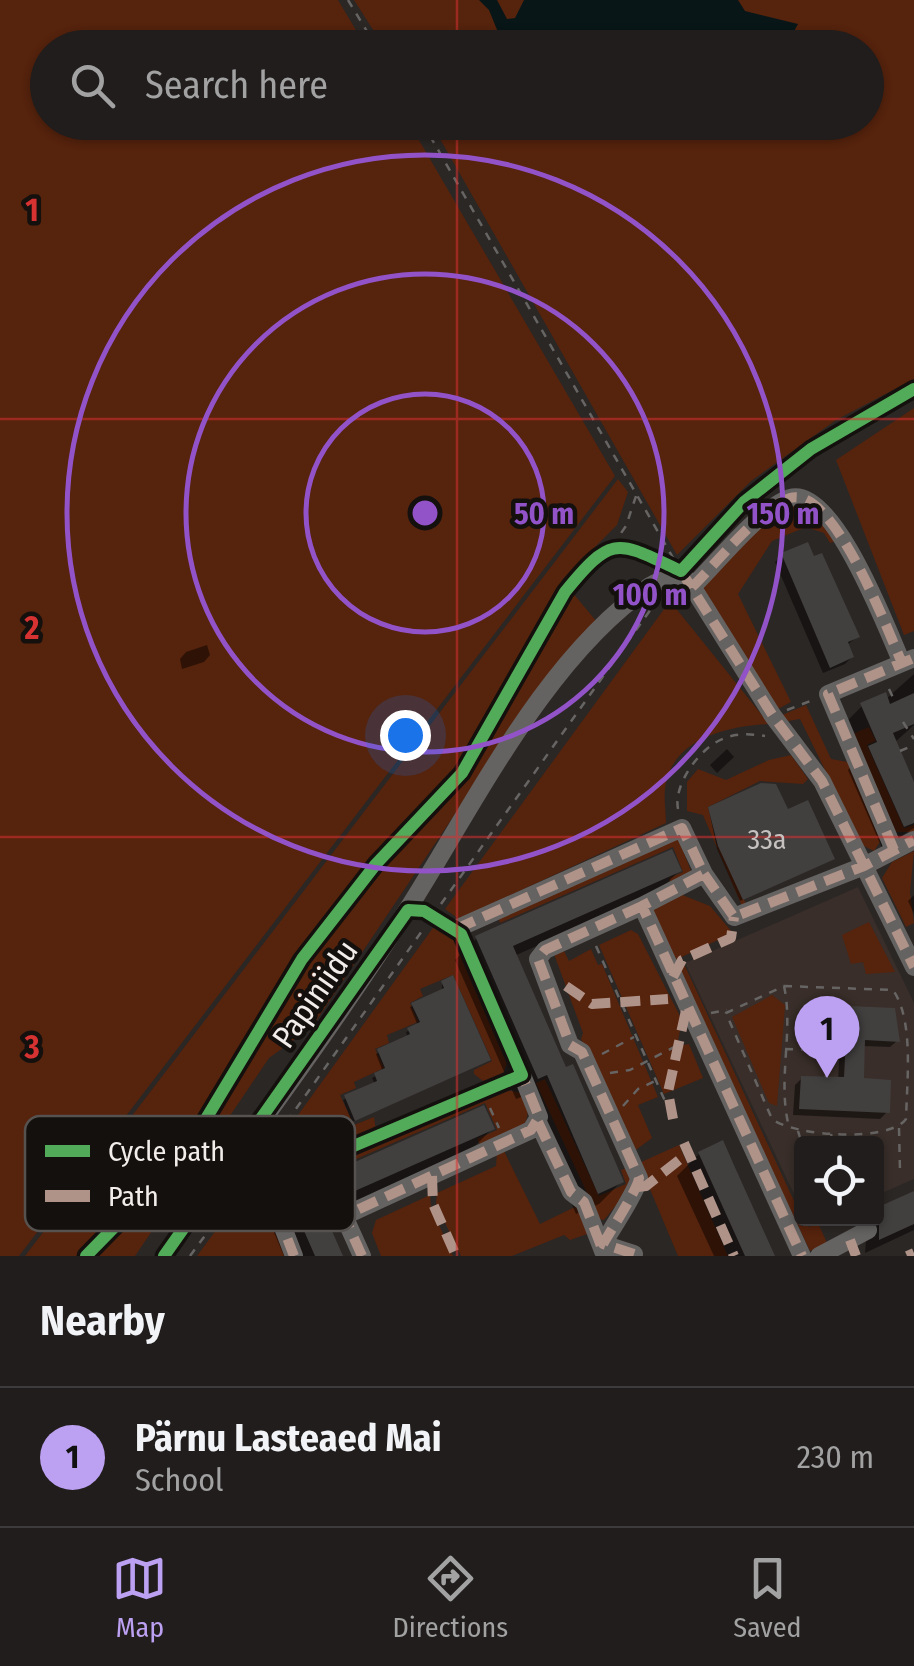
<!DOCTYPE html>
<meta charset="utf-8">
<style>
body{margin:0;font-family:"Fira Sans Condensed",sans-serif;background:#2d2a29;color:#f1f3f6}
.controls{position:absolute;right:30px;bottom:30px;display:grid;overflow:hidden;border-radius:10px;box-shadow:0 2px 8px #0004}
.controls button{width:90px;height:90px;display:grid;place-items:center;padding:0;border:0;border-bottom:2px solid #3d3b3b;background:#201d1c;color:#f1f3f6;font:50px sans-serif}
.you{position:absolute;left:405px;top:735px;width:35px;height:35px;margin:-25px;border:8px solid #fff;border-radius:50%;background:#1a73e8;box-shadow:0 0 0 15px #1a73e833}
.badge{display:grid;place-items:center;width:65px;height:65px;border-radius:50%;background:#bca0f2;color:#111;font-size:32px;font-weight:700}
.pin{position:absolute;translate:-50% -82px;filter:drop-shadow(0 2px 5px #0008)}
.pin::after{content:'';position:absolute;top:52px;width:35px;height:30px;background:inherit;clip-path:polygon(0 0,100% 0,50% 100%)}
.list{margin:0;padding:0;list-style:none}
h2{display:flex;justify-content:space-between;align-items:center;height:130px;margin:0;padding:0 40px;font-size:42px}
h2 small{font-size:32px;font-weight:400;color:#a2a2a3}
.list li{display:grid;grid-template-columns:65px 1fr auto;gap:30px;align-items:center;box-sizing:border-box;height:140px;padding:0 40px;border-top:2px solid #3d3b3b}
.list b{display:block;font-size:38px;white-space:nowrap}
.list p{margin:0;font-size:32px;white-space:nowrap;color:#a2a2a3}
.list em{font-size:32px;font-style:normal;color:#a2a2a3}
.icon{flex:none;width:55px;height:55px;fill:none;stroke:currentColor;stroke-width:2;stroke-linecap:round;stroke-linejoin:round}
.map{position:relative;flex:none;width:914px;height:1256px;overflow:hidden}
.search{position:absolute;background:#201d1c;box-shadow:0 2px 8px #0004;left:30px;right:30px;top:30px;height:110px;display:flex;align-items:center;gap:25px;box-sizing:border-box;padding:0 35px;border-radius:55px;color:#a2a2a3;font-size:38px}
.sheet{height:270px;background:#201d1c}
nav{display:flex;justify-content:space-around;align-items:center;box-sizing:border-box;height:140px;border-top:2px solid #3d3b3b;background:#201d1c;font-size:28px;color:#a2a2a3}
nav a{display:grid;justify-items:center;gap:5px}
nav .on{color:#bca0f2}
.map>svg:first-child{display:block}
</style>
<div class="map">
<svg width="914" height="1256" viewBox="0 0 914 1256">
<rect width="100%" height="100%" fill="#2b2725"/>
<path fill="#392e29" d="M858,887L914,1003V1179L877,1195L876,1144H802L801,1209L685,963Z"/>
<path fill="#56230d" d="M0,0H338L366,47L48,48V122L409,123L615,476L19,1256H0Z
M354,0H914V379L836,420L751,481L677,555L431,123L866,122V48L384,47Z
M914,408V631L904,635L836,460Z
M618,479L628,492L617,525L562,580L597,622L522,714L312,1027L269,1058L135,1256H25Z
M799,501L816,507L836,541L830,543L824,533L806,527L772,541L738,594L791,702L778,709L697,589L776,512Z
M670,601L769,724C731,726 675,737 666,783C663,796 666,811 666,823L459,919L445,909Z
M806,705L831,759L848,762L883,837L874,851L862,845L800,719L788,721L782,715Z
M869,727L876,741L867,745L904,828L914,825V832H894L850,735Z
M791,755L808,779L803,784L760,781L708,807L716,842L747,906H742L703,815L687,811V782L698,769L726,780L769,760Z
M678,838L691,871L671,884L669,878L683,872L673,847L500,923L497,915Z
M914,851L910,892L914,923L906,927L882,878L892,862Z
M680,894L710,906L733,933L673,961L649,912Z
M869,922L895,972L866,974L863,962L851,964L842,935Z
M435,925L454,938L508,1060L503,1074L483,1081L474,1074V1070L492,1061L453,975L420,989L423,996L410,1003L418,1022L387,1035L389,1043L375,1049L384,1068L354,1082L356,1088L340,1095L354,1125L374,1117L376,1131L273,1177L257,1172Z
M631,930L638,934L682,1020L677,1046L689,1044L703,1078L664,1094L599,945Z
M563,949L569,961L591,949L598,965L602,964L658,1097L638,1105L652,1138L633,1152L581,1039L583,1033L554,954Z
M684,964L802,1218L809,1227L818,1223L827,1243L810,1251L676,968Z
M772,995L785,1005L777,1106L769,1103L732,1017Z
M545,1079L599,1196L626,1184L621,1170L629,1167L635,1182L604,1220L599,1219L536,1083Z
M507,1090L523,1093C539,1129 511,1135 482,1148L477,1139L497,1130L485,1103L308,1180L305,1177Z
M679,1145L728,1256H678L639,1163Z
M503,1149L540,1224L579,1205L590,1233L570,1240L564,1235L512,1256H461L436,1204L437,1193L496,1166L497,1152Z
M250,1184L287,1256H197Z
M430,1195L431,1207L453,1256H381L372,1233L376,1220Z"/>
<path fill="#081618" d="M479,0H497L507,19L515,18L524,0H738L745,11L798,24L792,35L750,38L717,33L703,47H504L489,10Z"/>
<path fill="#0007" d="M782,555L857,637L847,645L852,657L845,664L823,673L775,562Z
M207,645L210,655L204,662L182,669L180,659L186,652Z
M914,674V725L894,743L914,788V828L882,848L848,770L855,762L840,728L862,706L886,699Z
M727,749L734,757L717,773L710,765Z
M709,809L787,813L829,861L740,901L717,849Z
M679,871L657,893L514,956L564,1070L621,1182L599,1204L576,1214L524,1096L516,1099L455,960L477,938Z
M914,895V914L908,901Z
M442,983L485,1062L352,1122L343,1100L375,1084L372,1078L383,1072L376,1054L408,1038L406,1032L418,1026L410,1007L442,992Z
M805,1006L897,1041L890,1047L863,1046L861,1081L887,1112L880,1119L793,1115L795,1085L802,1078L838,1080L840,1045L797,1043L798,1013Z
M492,1129L470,1151L323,1216L340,1256H284L267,1216L289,1194Z
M699,1154L773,1256H714L677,1176Z
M914,1194V1230L865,1253L866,1240L854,1229L865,1218H876Z"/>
<path fill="#423f3f" d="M808,542L814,556L822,553L860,637L848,642L854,657L830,668L781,553Z
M886,692L890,704L914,693V724L893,733L914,782V823L904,827L868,746L877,742L860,703Z
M761,783L776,784L788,809L808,800L835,859L743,900L718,846L708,807Z
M672,849L682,871L513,946L566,1067L573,1064L624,1182L598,1194L547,1075L538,1079L475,936Z
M453,975L491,1060L355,1121L344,1095L377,1081L374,1073L385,1068L377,1049L410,1034L407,1028L420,1022L411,1003L444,988L441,981Z
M804,1004L895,1008L900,1042L865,1040L864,1078L891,1080L890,1113L799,1109L801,1076L844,1077L846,1039L802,1037Z
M484,1105L495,1129L321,1206L343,1256H315L287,1192Z
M723,1140L733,1163L775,1256H745L698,1152Z
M914,1191V1224L879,1240V1225L872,1218H876V1208Z"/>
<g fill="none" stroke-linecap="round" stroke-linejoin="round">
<path stroke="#676564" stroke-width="2.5" stroke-dasharray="8 8" stroke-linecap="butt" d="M348,0L377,48
M422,122L676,563
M612,546L626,526L636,496
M889,689L895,702
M787,710L813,700
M903,722L914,739
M900,751L914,745
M678,809C673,784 701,746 725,738C738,733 752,734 765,736
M441,904L651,609
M596,946L673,1119
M784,986L893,990C914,1020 907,1080 906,1119C889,1143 793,1136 772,1119L726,1013Z
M784,986C794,1032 777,1080 789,1127
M711,1013L727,1010
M785,1049L827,1050
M602,1054L634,1037
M610,1073L630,1070L678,1045
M826,1077L828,1038
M623,1106L638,1089L655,1081
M490,1108L499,1128
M899,1128L900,1171
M798,1131L802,1144
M831,1134L833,1144
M259,1161L422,931
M190,1256L240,1188"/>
<path stroke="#656362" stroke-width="18" d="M688,580L773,716L822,781L914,967
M894,850L828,694L914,658
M704,874L734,917L864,866L914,840
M456,929L682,828L704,874L642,906L802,1256
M538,1122L571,1192L584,1202L603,1251
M230,1164L266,1183L522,1075L461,934L424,911L408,910
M266,1183L294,1256
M634,1254L603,1244C611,1230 638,1189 639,1178L582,1052L570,1045L538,959L545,950L642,906
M164,1256C247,1141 333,1027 409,907C475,803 546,657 650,586C665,576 677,580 692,587C716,564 760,508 790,498C833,485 887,629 902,663
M362,1256L344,1216L531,1130L539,1117L522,1075
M819,1256L868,1230"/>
<path stroke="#af9288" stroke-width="10" stroke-dasharray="20 10" stroke-linecap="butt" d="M681,571L773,716L822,781L914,967
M692,587C716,564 760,508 790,498C833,485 887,629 902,663
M894,850L828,694L914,658
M704,874L734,917L864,866L914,840
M456,929L682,828L704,874L642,906L802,1256
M673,977L682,960L731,938L734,917
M566,986L592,1004L668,999
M673,1119L668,1092L687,1006
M538,1122L571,1192L584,1202L603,1251
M684,1143L734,1256
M432,1176L433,1204L456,1256
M266,1183L294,1256
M638,1187L646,1186L688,1153
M850,1240L856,1256
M634,1254L603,1244C611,1230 638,1189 639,1178L582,1052L570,1045L538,959L545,950L642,906
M362,1256L344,1216L531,1130L539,1117L522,1075
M907,1256L914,1253"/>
<defs>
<path id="cycleway" d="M86,1256L183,1157L302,959L376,864L462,773L565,592C613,533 617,541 681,571L744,502L811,449L914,389
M164,1256L408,910L424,911L461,934L522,1075L266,1183L230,1164"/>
</defs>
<use href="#cycleway" stroke="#13100e" stroke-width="19"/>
<use href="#cycleway" stroke="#51ab58" stroke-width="12"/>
</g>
<path fill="none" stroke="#d73232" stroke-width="2.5" stroke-opacity="0.55" d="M457,0V48M457,122V1256M0,419H914M0,837H914"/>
<g fill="none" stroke="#9353c8" stroke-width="5">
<circle cx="425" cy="513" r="119"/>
<circle cx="425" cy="513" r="239"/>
<circle cx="425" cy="513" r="358"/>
</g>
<g text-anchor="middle" stroke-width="9" stroke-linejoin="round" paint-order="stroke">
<g font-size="28" fill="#c6c2c0">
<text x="767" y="849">33a</text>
</g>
<g font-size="32" fill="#f2edeb" stroke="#13100e">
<text transform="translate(315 994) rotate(-55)" y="11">Papiniidu</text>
</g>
</g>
<rect x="25" y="1116" width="330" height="115" rx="15" fill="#13100e" stroke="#565250" stroke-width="2.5"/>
<rect x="45" y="1145" width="45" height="12" fill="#51ab58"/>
<rect x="45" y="1190" width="45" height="12" fill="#af9288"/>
<g font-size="28" fill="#f2edeb">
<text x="108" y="1161">Cycle path</text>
<text x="108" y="1206">Path</text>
</g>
<g font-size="32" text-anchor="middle" font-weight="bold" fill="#d73232" stroke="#13100e" stroke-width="9" stroke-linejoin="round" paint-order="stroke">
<text x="32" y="221">1</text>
<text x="32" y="639">2</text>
<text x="32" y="1058">3</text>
</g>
<circle cx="425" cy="513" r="15" fill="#9353c8" stroke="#13100e" stroke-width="5"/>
<g font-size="30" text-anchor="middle" font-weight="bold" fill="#9353c8" stroke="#13100e" stroke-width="9" stroke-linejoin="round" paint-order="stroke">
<text x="544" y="524">50 m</text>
<text x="783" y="524">150 m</text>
<text x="650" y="605">100 m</text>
</g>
</svg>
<div class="controls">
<button><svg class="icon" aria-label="locate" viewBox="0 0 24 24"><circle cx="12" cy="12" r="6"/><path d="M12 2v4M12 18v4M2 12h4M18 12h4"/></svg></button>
</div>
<div class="you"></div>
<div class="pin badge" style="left:827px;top:1078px">1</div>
<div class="search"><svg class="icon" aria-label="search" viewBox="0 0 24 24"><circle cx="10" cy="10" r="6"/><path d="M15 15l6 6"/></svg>Search here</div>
</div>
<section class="sheet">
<h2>Nearby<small></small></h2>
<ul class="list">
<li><span class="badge">1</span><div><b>Pärnu Lasteaed Mai</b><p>School</p></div><em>230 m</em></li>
</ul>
</section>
<nav>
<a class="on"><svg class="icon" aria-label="map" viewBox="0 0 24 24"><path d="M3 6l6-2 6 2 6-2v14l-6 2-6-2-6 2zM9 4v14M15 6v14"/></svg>Map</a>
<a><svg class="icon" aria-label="directions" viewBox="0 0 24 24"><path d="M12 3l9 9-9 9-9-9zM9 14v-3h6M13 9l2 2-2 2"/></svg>Directions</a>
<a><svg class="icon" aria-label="saved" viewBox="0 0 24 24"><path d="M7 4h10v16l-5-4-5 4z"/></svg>Saved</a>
</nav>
